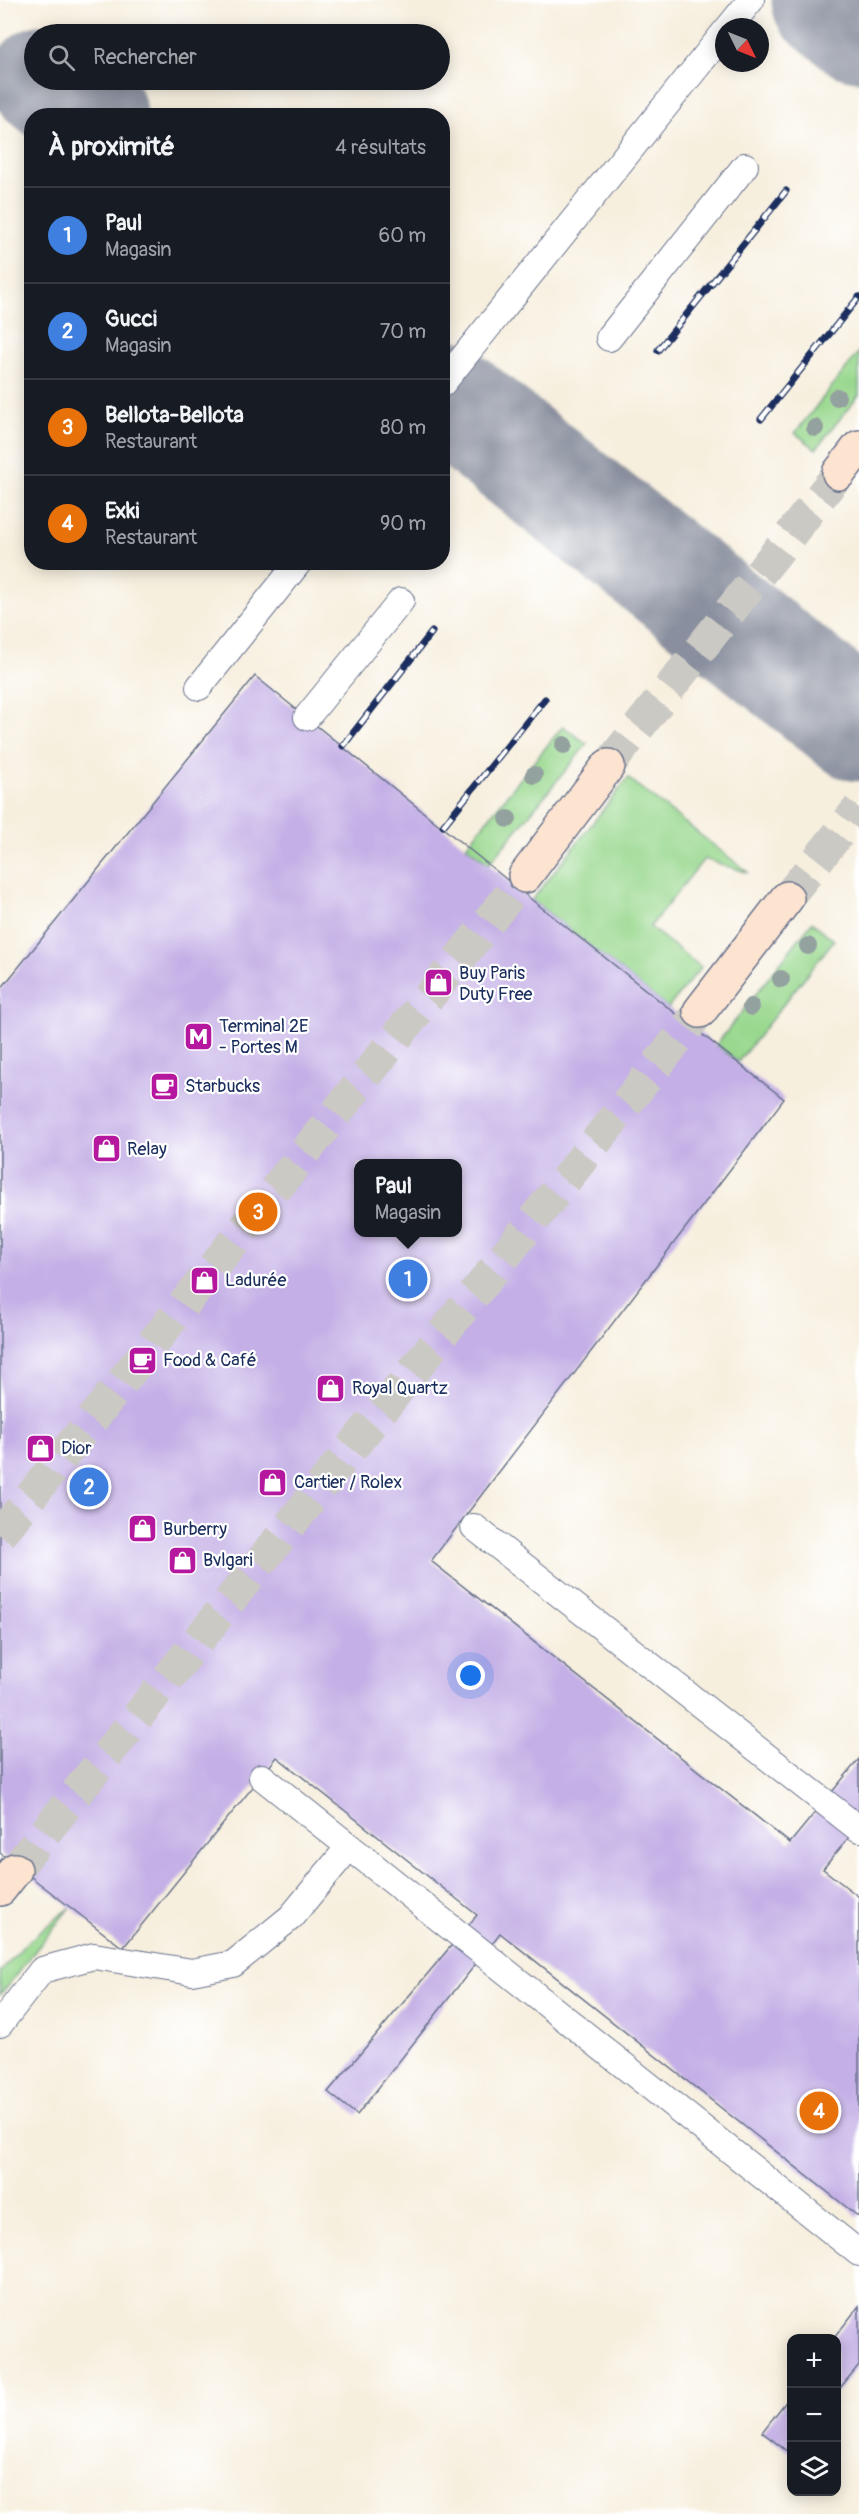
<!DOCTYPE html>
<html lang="fr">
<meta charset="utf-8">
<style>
body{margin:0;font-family:Pangolin,sans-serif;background:#242831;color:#f1f3f6}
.controls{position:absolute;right:18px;bottom:18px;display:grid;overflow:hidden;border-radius:12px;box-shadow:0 3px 15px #0003}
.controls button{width:54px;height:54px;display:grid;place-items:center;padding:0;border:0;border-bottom:2px solid #363941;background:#171b24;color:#f1f3f6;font:30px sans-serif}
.compass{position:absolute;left:715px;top:18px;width:54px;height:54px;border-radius:50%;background:#171b24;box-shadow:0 3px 15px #0003;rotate:133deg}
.you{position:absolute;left:471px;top:1676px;width:21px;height:21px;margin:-15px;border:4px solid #fff;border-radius:50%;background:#1a73e8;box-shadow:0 0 0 9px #1a73e833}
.badge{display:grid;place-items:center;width:39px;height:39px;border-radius:50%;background:#ea580c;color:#fff;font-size:20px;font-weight:700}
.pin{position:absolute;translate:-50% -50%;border:3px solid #fff;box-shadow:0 2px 6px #0006}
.popup{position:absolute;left:354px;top:1159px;width:108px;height:78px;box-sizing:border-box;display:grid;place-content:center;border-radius:12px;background:#171b24;filter:drop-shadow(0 2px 4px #0005);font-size:20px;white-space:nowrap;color:#9ea1a6}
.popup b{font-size:22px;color:#f1f3f6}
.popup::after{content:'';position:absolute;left:50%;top:100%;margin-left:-12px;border:12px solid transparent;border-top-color:#171b24}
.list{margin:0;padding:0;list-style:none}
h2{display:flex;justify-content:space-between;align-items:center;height:78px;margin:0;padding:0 24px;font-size:26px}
h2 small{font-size:20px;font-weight:400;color:#9ea1a6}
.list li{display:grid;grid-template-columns:39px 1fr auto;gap:18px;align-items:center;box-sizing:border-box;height:96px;padding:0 24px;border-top:2px solid #363941}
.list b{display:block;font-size:22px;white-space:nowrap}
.list p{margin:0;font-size:20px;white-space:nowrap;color:#9ea1a6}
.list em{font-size:20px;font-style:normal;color:#9ea1a6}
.icon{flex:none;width:33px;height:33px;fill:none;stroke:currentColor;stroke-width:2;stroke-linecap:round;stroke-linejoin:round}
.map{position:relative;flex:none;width:859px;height:2514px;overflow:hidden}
.search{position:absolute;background:#171b24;box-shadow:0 3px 15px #0003;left:24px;top:24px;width:426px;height:66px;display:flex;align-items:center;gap:15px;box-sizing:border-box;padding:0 21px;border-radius:33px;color:#9ea1a6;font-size:22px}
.panel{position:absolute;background:#171b24;box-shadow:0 3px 15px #0003;left:24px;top:108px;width:426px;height:462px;border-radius:24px}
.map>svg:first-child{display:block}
</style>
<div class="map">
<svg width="859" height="2514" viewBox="0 0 859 2514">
<rect width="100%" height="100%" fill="#fff"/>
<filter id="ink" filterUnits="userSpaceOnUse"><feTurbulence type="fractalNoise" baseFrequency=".0167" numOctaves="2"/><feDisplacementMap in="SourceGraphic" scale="12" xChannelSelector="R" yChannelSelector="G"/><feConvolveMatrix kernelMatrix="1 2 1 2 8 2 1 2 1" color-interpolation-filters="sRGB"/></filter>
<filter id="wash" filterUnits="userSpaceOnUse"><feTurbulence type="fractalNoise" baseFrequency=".008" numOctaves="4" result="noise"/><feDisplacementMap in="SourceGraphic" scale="24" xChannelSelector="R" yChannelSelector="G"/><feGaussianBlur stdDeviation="1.35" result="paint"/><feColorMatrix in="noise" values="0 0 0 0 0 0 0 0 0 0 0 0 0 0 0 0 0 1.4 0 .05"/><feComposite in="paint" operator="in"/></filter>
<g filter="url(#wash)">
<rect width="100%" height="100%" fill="#f7efde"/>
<path fill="#99d88e" stroke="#5a8476" stroke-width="1.5" d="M859,352V395L816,449L795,433Z
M563,726L587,744L489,864L466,846Z
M628,778L749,873L704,859L650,927L701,967L668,1008L532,900Z
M812,922L834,940L738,1062L716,1045Z
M70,1907L0,1995V1973L24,1945Z"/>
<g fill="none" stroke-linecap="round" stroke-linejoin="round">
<path stroke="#898f9e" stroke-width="111" d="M827,0L859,26
M46,80L92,116
M442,394L859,726"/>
</g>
<g id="blocks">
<path fill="#c4b0e6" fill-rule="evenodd" d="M255,676L532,900L784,1099L431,1561L790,1843L859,1759V1825L823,1869L859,1897V2217L500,1933L357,2115L328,2092L477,1915L277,1757L123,1948L0,1853V990ZM358,1164H458V1232H358Z
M859,2306V2365L836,2393V2338H834Z
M792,2394V2448L788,2452L762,2432Z"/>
</g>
</g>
<g filter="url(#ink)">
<use href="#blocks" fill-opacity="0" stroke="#68728b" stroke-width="1.5"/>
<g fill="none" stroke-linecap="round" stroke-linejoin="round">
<path stroke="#cbc9c4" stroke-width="33" stroke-dasharray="33 16" stroke-linecap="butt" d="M608,766L839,473
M787,898L859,808
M0,1535L525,876
M15,1870L700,1011"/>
<defs>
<path id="lane" d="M729,27L751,0
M609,338L745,166
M442,384L724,33
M199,687L299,562
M307,717L401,601
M474,1527L859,1829
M262,1777L859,2253
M0,2024L42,1970L94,1956L192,1972L233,1964L291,1917L349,1847"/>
<path id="secondary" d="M839,473L859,447
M525,876L608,766
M700,1011L787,898
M0,1889L15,1870"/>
</defs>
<use href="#lane" stroke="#68728b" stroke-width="28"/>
<use href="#secondary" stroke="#68728b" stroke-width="36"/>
<use href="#lane" stroke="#fff" stroke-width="26"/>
<use href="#secondary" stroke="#fde4d1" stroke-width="33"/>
<defs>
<path id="rail" d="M658,350L786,191
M761,419L859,297
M343,746L432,632
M443,826L545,699"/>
</defs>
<use href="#rail" stroke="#1b2f5e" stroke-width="7"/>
<use href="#rail" stroke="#fff" stroke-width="4.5" stroke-dasharray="14" stroke-linecap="butt"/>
</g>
<g fill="#93a19f">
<circle cx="837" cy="397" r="9"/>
<circle cx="815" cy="428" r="9"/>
<circle cx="564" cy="745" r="9"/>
<circle cx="534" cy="775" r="9"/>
<circle cx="508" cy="819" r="9"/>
<circle cx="808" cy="946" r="9"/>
<circle cx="781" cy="979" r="9"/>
<circle cx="751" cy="1007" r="9"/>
</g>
</g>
<defs>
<symbol id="shop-square" viewBox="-11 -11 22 22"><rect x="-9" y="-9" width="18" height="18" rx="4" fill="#b5179e" stroke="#fff"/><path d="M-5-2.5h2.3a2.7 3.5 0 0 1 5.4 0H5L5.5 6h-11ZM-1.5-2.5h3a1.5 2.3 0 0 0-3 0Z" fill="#fff"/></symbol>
<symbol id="metro-square" viewBox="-11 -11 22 22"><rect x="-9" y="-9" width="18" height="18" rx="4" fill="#b5179e" stroke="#fff"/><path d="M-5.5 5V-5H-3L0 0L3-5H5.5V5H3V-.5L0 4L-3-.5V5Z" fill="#fff"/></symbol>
<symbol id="cafe-square" viewBox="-11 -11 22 22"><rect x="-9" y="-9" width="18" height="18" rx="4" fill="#b5179e" stroke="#fff"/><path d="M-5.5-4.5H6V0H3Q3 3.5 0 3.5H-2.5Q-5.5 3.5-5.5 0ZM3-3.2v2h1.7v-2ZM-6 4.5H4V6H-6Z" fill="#fff"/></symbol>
</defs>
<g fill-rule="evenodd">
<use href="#shop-square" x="422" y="966" width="33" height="33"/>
<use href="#metro-square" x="182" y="1020" width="33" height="33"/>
<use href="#cafe-square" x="148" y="1070" width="33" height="33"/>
<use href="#shop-square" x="90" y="1132" width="33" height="33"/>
<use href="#shop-square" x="188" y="1264" width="33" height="33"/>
<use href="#cafe-square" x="126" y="1344" width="33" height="33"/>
<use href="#shop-square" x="314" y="1372" width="33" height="33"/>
<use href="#shop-square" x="24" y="1432" width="33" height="33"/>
<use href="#shop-square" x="256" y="1466" width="33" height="33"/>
<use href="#shop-square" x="126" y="1512" width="33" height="33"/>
<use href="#shop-square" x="166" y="1544" width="33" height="33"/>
</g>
<g text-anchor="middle" stroke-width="4.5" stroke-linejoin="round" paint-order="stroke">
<g font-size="18" fill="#1b2f5e" stroke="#fff" text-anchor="start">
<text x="459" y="979">Buy Paris<tspan x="459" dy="21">Duty Free</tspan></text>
<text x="219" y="1032">Terminal 2E<tspan x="219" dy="21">- Portes M</tspan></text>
<text x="185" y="1092">Starbucks</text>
<text x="127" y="1155">Relay</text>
<text x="225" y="1286">Ladurée</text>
<text x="163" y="1366">Food &amp; Café</text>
<text x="352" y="1394">Royal Quartz</text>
<text x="61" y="1454">Dior</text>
<text x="294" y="1488">Cartier / Rolex</text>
<text x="163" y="1535">Burberry</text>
<text x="203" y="1566">Bvlgari</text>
</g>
</g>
</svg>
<div class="controls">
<button>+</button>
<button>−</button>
<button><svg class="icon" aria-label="layers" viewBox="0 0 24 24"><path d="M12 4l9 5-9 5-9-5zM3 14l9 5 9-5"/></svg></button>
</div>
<svg class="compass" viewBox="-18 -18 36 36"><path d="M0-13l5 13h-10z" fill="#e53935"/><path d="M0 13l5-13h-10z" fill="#9ea1a6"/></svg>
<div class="you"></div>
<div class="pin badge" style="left:408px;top:1279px;background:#3f7fe0">1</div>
<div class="popup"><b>Paul</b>Magasin</div>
<div class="pin badge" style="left:89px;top:1487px;background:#3f7fe0">2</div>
<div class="pin badge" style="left:258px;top:1212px;background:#e8710a">3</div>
<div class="pin badge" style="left:819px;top:2111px;background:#e8710a">4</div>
<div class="search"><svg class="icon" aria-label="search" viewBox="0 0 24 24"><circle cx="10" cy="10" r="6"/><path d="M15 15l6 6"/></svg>Rechercher</div>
<section class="panel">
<h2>À proximité<small>4 résultats</small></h2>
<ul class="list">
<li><span class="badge" style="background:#3f7fe0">1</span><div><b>Paul</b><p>Magasin</p></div><em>60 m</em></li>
<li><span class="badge" style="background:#3f7fe0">2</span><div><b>Gucci</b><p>Magasin</p></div><em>70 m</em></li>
<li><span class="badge" style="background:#e8710a">3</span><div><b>Bellota-Bellota</b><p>Restaurant</p></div><em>80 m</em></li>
<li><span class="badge" style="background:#e8710a">4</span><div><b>Exki</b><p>Restaurant</p></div><em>90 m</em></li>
</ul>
</section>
</div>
